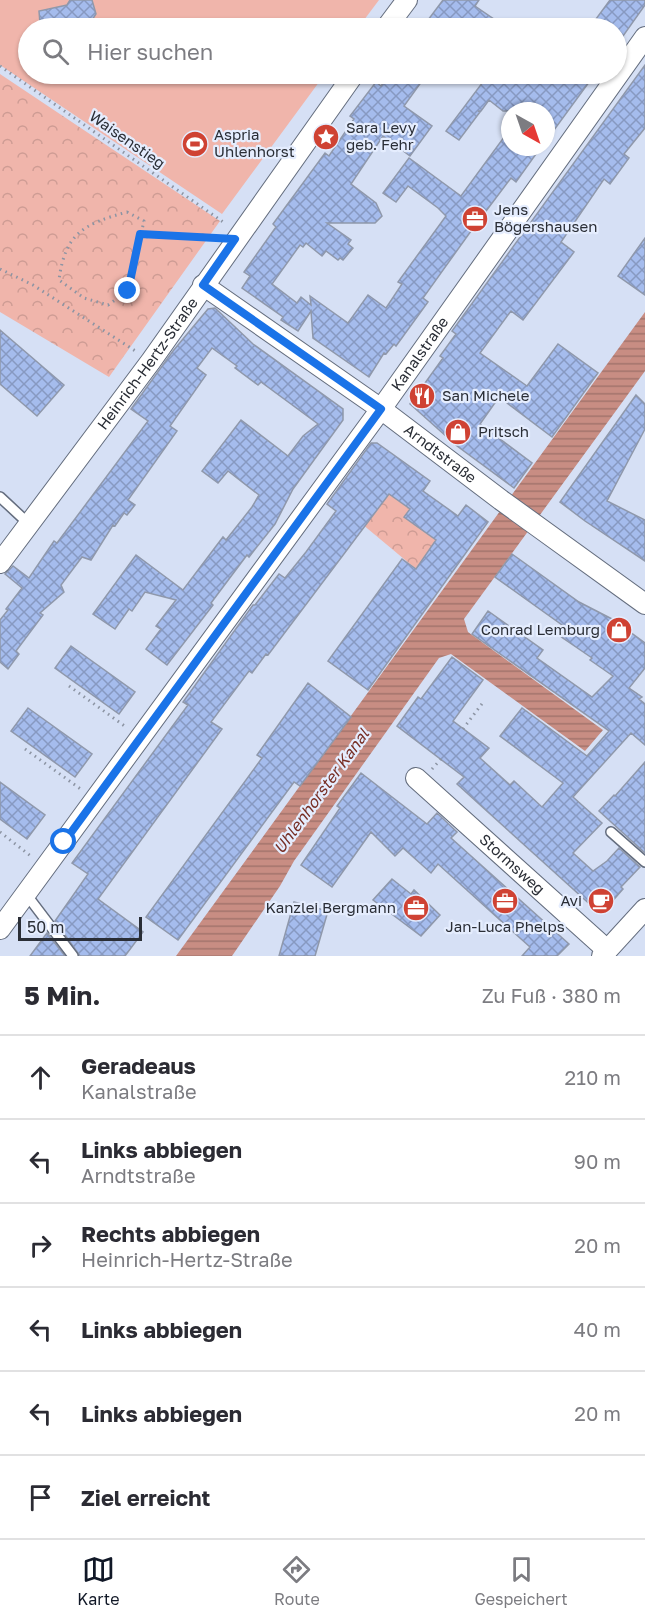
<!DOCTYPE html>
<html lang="de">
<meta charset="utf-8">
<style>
body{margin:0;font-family:"Golos Text",sans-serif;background:#f2f2f3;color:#2b2b33}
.compass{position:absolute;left:501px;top:102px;width:54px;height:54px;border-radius:50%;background:#fff;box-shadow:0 2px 4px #0004;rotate:140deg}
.scale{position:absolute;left:18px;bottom:15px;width:124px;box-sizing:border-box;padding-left:6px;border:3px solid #2a2e36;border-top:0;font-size:16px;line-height:21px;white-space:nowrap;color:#2a2e36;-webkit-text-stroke:4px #e5edfe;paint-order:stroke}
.stop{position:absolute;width:18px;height:18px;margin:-14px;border:4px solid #1a73e8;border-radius:50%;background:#fff}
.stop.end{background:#1a73e8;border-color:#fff;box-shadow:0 2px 6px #0008}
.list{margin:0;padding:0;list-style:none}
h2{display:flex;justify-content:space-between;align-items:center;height:78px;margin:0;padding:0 24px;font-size:26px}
h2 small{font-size:20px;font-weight:400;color:#7c7c81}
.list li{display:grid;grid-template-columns:39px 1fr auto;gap:18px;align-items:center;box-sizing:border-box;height:84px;padding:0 24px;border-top:2px solid #e1e1e2}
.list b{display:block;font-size:22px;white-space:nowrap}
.list p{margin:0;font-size:20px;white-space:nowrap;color:#7c7c81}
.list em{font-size:20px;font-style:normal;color:#7c7c81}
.icon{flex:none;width:33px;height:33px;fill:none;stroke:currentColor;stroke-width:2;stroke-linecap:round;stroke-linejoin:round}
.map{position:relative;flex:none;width:645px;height:956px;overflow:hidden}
.search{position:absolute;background:#fff;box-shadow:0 2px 4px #0004;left:18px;right:18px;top:18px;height:66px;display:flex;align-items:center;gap:15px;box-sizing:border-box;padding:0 21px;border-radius:33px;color:#7c7c81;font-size:22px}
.sheet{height:582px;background:#fff}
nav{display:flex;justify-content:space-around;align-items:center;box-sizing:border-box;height:84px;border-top:2px solid #e1e1e2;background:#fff;font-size:16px;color:#7c7c81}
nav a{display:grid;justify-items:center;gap:3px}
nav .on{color:#111827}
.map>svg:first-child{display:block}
</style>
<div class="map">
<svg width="645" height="956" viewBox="0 0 645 956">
<defs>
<pattern id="park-crowns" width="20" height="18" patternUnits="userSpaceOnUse" patternTransform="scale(1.5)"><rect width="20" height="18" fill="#f0b5ab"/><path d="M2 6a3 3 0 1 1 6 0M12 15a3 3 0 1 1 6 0" fill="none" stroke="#ce9c94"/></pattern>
<pattern id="water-rules" width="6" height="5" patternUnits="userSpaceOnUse" patternTransform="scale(1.5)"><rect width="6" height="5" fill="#c88d83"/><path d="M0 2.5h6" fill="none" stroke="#a3746c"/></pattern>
<pattern id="building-cross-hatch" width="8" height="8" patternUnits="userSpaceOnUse" patternTransform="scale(1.5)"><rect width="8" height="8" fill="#a5bced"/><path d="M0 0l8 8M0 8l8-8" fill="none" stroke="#8799c1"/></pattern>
</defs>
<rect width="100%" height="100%" fill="#d6e0f5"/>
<path fill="url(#park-crowns)" d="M0,74L220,221L109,377L0,312Z
M385,490L415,503L405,517L436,540L416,569L362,524Z"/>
<path fill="#f0b5ab" d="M0,0H379L358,28H28V74H325L222,214L0,65Z"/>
<path fill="url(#water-rules)" d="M645,312V371L464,619L468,632L603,730L585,751L451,654L439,658L294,861L280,886L232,956H176Z"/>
<path fill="url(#building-cross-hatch)" stroke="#8f98ab" stroke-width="1.5" d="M70,0H92L96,14L87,28H78L76,22L47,28L40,23L39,11L67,5Z
M443,0H479L475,6L507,28H422Z
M610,0H645V5L616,46V28H601L593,23Z
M645,65V128L624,154L629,158L610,184L604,179L561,242L574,252L523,320L511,311L480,353L527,386L558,344L598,373L552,437L499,397L480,424L532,463L514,488L457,446L410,404L443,358L440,356L456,334L452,331Z
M390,74H427L404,106L432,126L410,156L383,136L351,184L376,203L382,216L375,223H327L351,240L348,244L353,248L343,260L340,258L338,260L326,251L322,256L306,243L303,247L300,245L272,284L297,303L301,297L311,305L310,296L348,323L368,295L386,308L402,284L398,282L446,216L438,208L408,186L396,202L383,193L409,158L461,196L510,129V147H541L516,182L511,178L471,231L423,298L428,302L396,346L394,344L386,354L384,353L369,377L313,338L311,311L298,331L281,320L283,317L242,288L250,276L244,272L276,227L273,224L325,153L329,156L354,119L350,116L376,82L381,86Z
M471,74H595L546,141V111H503L489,100L481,111H478L480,112L459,140L446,131L483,82Z
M645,238V295L618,276Z
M215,308L253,344L343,409V420L293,489L275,524L249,557L247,555L211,603L213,605L167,665L146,649L161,629L156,626L176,600L145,592L132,611L129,609L115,629L93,614L136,555L183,590L223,537L226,540L252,507L259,495L228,471L218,483L202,471L241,420L288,456L303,436L318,424L261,382L258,385L235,368L237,366L212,348L197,368L206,375L170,426L177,431L128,500L135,505L127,515L124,513L115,526L113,525L91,560L82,557L61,585L64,592L40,613L43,615L16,651L19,654L8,669L0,662V620L8,610L6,609L22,588L5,574L13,566L29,578L54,541L57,543L148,421L131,409L173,351L208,309Z
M0,330L64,385L37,416L0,384Z
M636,395L645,404V429L607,501L645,520V561L585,521L560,502Z
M371,443H377L430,481L423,491L458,516L466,505L488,522L368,690L328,661L402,559L416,569L436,540L404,517L410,509L389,494L268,655L266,654L252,673L249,671L211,722L222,729L98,899L143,932L125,956H80L55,921L88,874L72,863L188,705L183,702L253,605H255L279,574L285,578L306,552L336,511L327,504Z
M512,554L579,602L612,619L645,643V668L629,688L642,697L639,699L645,704V745L631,733L573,797L602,823L573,853L593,871L607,861L619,848L640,867L621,887L623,889L610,904L607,903L602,908H594L457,784L464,777L397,726L418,697L421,699L452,657L483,680L453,721L489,748L480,758L510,785L514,781L542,807L563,783L500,736L522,708L587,756L609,731L472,634L488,611L543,650L537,658L592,697L613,676L590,660L592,658L557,634L562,625L495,577Z
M71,646L135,692L119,714L55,668Z
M308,683L351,717L300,786L294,782L178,940L146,917L262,758L257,755Z
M28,708L92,754L75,777L11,731Z
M645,762V853L599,811L614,795L615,796Z
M361,773L427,824L437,813L457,832L451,838L569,944L557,956H522L530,947L438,864L431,873L403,848L395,856L371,832L332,887L301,865L340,808L337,806Z
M0,782L45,815L27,839L0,819Z
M392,879L411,894L414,890L440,915L421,936L373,900Z
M294,902L328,911L315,956H279Z
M47,933L65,956H30Z"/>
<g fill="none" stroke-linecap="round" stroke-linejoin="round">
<defs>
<path id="service" d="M0,497L29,524
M611,832L645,862
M26,894L73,956"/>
<g id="minor">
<path d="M386,28L407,0"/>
<path id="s1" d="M203,285L381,409L501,500L645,604"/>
<path id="s2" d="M0,563L151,361L354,74"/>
<path id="s3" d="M416,778L607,950"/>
<path id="s4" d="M0,929L381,409L645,37"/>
<path d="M602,956L645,909"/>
</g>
</defs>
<use href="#service" stroke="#646d7e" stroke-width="12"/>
<use href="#minor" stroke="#646d7e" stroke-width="22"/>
<path stroke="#8c94a3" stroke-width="3" stroke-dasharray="1.5 4.5" stroke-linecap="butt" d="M0,66L226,224
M127,212L144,221L128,291L108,305L84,298L59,280C65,233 84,224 127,212Z
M140,234L216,238
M0,269L33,285L137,352
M69,686L126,727
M463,729L484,701
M25,749L82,790
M432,769L441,759
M0,832L32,857"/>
<use href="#service" stroke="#fff" stroke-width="9"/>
<use href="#minor" stroke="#fff" stroke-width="20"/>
</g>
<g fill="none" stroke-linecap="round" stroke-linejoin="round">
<path stroke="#1a73e8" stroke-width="8" d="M64,842L381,409L203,285L235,239L140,234L128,291"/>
</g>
<defs>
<symbol id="sight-disc" viewBox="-11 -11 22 22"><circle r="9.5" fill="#cf4233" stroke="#e5edfe"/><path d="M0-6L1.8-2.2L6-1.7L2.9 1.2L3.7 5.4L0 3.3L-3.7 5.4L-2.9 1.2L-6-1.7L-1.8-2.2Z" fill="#fff"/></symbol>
<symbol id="stadium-disc" viewBox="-11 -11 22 22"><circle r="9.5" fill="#cf4233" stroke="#e5edfe"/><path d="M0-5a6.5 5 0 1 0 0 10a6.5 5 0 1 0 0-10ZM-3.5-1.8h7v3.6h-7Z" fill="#fff"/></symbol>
<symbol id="office-disc" viewBox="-11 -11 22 22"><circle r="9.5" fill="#cf4233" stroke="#e5edfe"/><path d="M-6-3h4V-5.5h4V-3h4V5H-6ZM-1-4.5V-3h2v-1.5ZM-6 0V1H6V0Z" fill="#fff"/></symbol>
<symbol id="restaurant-disc" viewBox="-11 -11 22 22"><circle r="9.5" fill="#cf4233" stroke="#e5edfe"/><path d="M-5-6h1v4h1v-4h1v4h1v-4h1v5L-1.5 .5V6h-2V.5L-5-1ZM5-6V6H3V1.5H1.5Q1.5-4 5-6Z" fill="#fff"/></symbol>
<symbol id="shop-disc" viewBox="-11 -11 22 22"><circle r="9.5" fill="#cf4233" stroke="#e5edfe"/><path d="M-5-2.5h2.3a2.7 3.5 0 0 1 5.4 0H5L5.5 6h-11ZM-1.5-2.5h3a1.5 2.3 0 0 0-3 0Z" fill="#fff"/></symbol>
<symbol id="cafe-disc" viewBox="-11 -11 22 22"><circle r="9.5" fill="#cf4233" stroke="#e5edfe"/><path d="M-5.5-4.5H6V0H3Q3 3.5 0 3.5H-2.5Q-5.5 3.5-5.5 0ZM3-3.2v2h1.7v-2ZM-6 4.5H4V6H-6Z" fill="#fff"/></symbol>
</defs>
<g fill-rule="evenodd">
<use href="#sight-disc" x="311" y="122" width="30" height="30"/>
<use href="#stadium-disc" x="180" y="129" width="30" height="30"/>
<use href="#office-disc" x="460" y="204" width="30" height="30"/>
<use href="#restaurant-disc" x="407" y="381" width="30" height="30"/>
<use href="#shop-disc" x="443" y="417" width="30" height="30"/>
<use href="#shop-disc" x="604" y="615" width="30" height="30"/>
<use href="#office-disc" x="490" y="886" width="30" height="30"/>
<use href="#cafe-disc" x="586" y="886" width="30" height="30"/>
<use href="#office-disc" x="401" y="893" width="30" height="30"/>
</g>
<g text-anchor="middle" stroke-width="4.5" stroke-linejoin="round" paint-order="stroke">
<g font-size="15" fill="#2a2e36" stroke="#e5edfe" text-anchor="start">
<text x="346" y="133">Sara Levy<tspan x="346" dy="17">geb. Fehr</tspan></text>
<text x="214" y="140">Aspria<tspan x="214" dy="17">Uhlenhorst</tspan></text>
<text x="494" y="215">Jens<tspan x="494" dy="17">Bögershausen</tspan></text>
<text x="442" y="401">San Michele</text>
<text x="478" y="437">Pritsch</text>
<text x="600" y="635" text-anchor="end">Conrad Lemburg</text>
<text x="582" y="906" text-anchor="end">Avi</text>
<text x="396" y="913" text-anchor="end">Kanzlei Bergmann</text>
<text x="505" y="932" text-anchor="middle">Jan-Luca Phelps</text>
</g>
<g font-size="15" fill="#2a2e36" stroke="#e5edfe">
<text transform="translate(127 140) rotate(35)" y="5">Waisenstieg</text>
<text dy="5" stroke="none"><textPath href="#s4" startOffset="712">Kanalstraße</textPath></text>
<text dy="5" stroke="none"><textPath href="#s2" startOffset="248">Heinrich-Hertz-Straße</textPath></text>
<text dy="5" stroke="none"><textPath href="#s1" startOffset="291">Arndtstraße</textPath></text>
<text dy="5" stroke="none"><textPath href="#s3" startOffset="129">Stormsweg</textPath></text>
</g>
<g font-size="16" font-style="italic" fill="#772e25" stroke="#e5edfe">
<text transform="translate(321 791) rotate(-54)" y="6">Uhlenhorster Kanal</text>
</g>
</g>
</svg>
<svg class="compass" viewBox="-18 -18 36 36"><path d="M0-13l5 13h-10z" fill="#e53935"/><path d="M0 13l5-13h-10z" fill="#7c7c81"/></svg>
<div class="scale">50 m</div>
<div class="stop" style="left:64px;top:842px"></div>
<div class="stop end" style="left:128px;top:291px"></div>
<div class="search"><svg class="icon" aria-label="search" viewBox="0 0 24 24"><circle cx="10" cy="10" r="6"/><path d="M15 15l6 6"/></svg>Hier suchen</div>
</div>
<section class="sheet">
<h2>5 Min.<small>Zu Fuß · 380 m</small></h2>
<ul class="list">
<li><svg class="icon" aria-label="ahead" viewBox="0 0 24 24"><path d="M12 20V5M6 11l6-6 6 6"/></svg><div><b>Geradeaus</b><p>Kanalstraße</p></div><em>210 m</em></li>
<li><svg class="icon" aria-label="left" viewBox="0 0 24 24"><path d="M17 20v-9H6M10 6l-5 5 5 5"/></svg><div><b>Links abbiegen</b><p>Arndtstraße</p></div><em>90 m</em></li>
<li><svg class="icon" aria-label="right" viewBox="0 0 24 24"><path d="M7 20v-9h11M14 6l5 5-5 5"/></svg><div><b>Rechts abbiegen</b><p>Heinrich-Hertz-Straße</p></div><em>20 m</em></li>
<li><svg class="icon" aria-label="left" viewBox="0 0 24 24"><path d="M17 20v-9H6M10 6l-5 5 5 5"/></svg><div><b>Links abbiegen</b></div><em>40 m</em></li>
<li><svg class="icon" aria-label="left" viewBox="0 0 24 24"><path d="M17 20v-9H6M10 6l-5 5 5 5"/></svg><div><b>Links abbiegen</b></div><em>20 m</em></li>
<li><svg class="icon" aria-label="arrive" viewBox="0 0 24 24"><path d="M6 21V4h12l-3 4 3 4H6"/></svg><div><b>Ziel erreicht</b></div></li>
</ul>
</section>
<nav>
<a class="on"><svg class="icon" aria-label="map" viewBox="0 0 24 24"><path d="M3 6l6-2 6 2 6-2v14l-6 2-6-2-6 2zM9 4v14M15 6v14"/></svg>Karte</a>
<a><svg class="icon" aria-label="directions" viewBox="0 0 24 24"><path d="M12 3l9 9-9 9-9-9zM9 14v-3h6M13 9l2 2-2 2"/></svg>Route</a>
<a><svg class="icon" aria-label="saved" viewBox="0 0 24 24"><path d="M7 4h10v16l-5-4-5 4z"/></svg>Gespeichert</a>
</nav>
